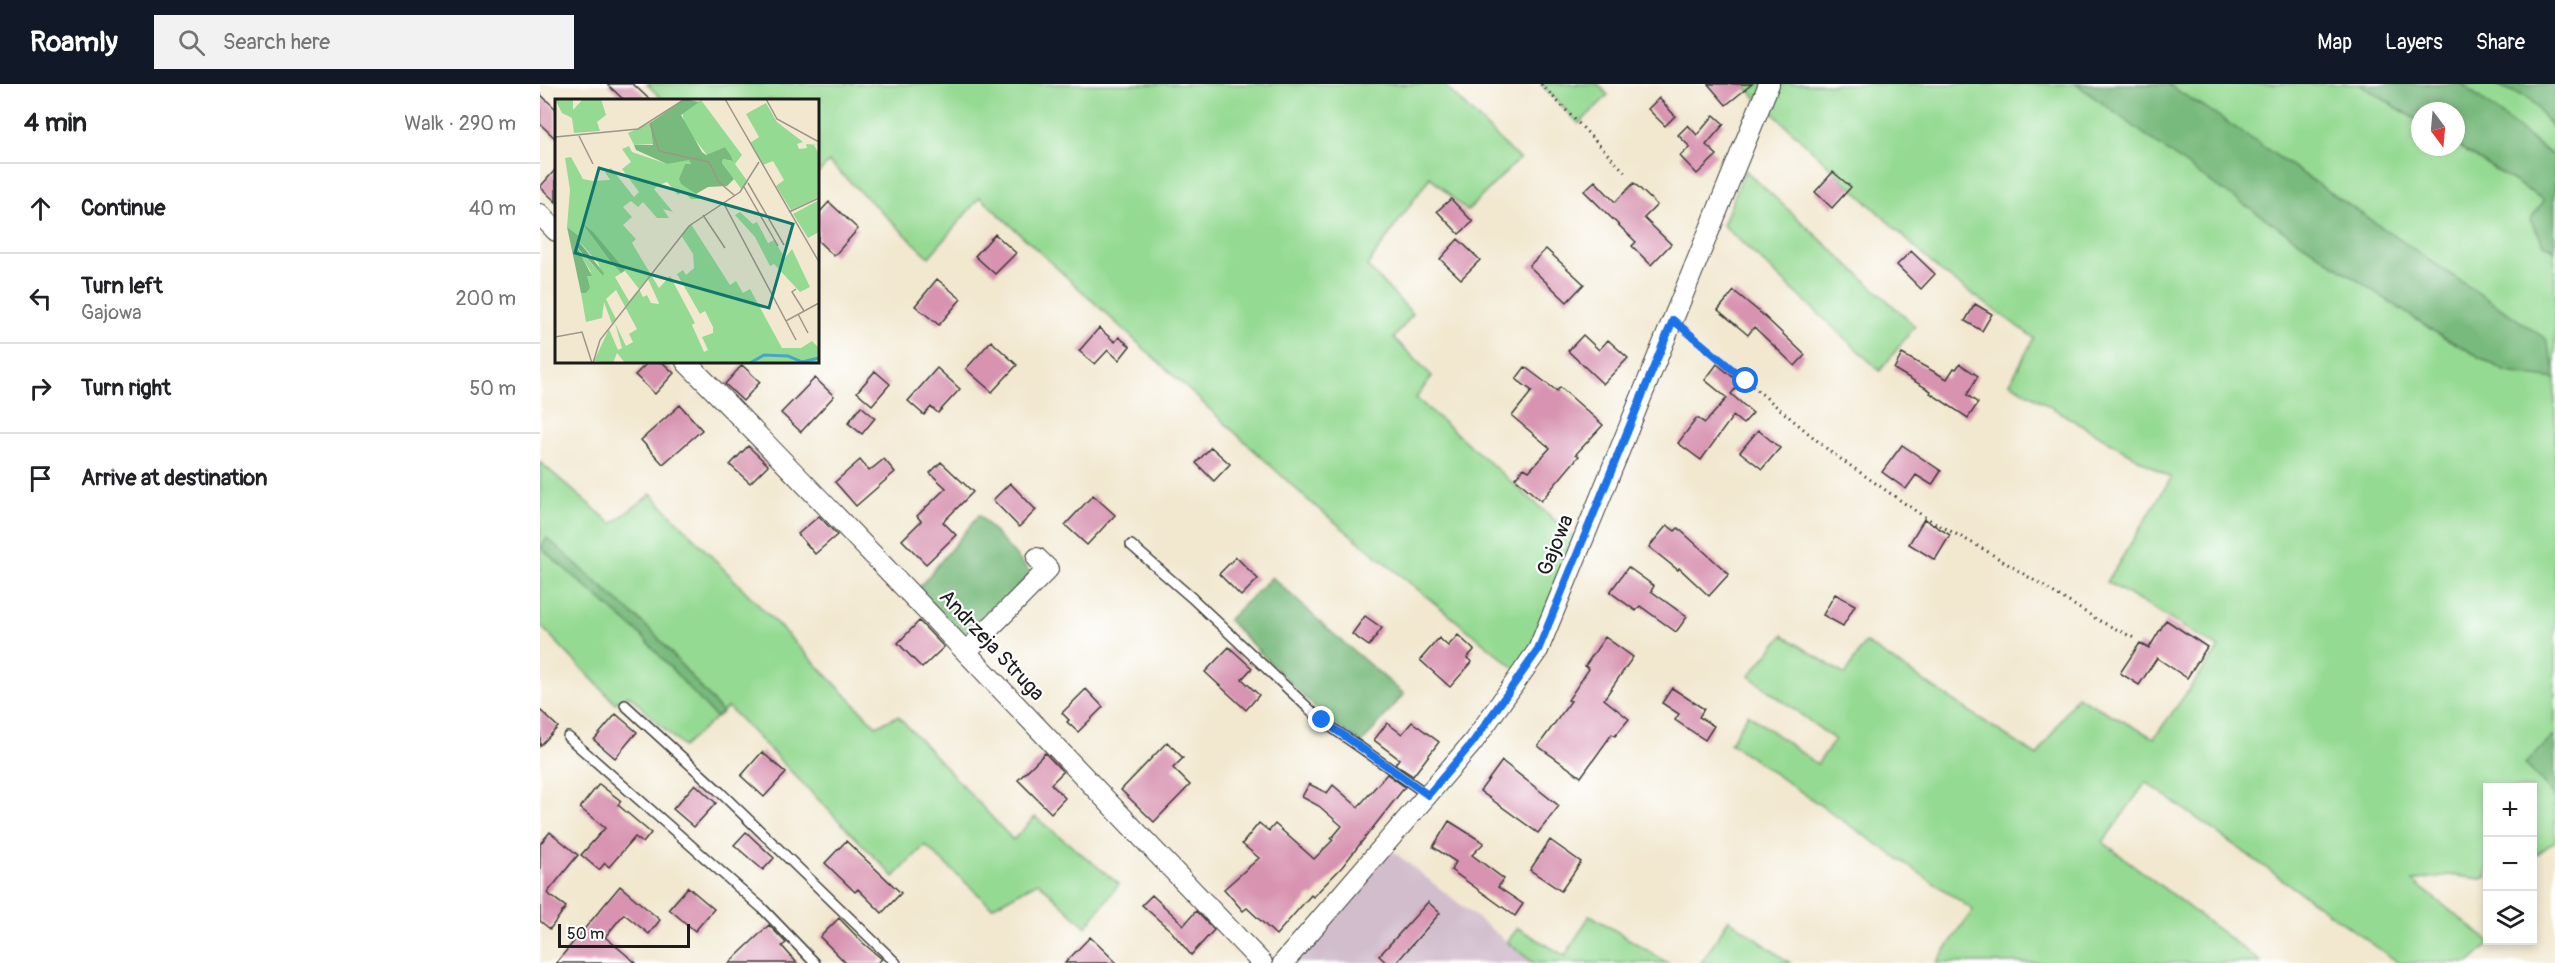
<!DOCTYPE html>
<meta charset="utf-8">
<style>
body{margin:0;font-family:Pangolin,sans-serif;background:#f2f2f2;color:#202124}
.controls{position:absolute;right:18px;bottom:18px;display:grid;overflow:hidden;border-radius:0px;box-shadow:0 3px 9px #0003}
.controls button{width:54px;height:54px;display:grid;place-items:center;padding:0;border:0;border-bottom:2px solid #e0e0e0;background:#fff;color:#202124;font:30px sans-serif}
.compass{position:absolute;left:1871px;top:18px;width:54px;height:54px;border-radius:50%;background:#fff;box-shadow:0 3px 9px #0003;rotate:164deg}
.scale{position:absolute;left:18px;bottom:15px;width:132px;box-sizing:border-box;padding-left:6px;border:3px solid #1c1c1c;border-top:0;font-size:16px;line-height:21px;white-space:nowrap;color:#1c1c1c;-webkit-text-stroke:4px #fff;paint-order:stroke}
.stop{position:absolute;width:18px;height:18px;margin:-14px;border:4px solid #1a73e8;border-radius:50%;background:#fff}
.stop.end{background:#1a73e8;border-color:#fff;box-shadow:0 2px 6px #0008}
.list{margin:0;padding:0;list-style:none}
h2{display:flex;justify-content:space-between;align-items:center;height:78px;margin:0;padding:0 24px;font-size:26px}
h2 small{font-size:20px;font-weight:400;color:#757577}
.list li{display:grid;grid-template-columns:39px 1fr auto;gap:18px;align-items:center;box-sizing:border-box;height:90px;padding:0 24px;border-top:2px solid #e0e0e0}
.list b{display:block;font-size:22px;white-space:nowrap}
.list p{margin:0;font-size:20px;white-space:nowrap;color:#757577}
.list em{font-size:20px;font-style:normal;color:#757577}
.icon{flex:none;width:33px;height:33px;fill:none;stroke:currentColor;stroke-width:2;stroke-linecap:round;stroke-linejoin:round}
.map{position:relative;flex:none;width:2015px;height:879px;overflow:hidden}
header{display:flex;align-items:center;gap:36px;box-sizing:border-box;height:84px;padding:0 30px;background:#111827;color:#fff}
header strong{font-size:28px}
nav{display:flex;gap:33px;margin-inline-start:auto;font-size:21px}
.search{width:420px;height:54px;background:#f2f2f2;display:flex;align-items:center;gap:15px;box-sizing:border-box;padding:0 21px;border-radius:0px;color:#757577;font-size:22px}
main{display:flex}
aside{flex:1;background:#fff}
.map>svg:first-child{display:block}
</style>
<header>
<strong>Roamly</strong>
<div class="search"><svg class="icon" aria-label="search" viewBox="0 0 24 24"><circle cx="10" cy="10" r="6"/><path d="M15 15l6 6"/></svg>Search here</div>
<nav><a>Map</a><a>Layers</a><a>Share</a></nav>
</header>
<main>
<aside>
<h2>4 min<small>Walk · 290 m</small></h2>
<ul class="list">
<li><svg class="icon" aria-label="ahead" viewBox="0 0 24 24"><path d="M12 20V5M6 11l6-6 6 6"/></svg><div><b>Continue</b></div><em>40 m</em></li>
<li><svg class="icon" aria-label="left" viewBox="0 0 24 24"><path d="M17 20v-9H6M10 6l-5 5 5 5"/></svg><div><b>Turn left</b><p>Gajowa</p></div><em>200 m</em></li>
<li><svg class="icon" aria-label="right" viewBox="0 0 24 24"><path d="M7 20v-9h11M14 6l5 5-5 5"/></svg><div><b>Turn right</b></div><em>50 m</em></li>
<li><svg class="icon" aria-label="arrive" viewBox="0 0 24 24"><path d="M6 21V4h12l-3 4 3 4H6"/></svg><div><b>Arrive at destination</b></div></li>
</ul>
</aside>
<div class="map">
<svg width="2015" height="879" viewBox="0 0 2015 879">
<rect width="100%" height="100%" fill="#fff"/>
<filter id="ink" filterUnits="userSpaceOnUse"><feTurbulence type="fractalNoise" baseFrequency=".0167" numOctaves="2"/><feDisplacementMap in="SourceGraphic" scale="12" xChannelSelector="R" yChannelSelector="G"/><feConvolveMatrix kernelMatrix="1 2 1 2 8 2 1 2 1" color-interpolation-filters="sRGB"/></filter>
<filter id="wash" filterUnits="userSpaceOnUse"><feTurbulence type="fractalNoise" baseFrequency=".008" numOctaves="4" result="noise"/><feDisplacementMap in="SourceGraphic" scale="24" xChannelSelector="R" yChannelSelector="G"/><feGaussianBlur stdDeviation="1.35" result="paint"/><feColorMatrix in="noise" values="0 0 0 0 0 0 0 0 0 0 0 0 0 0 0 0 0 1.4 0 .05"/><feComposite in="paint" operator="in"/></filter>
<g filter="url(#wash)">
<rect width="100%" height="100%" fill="#f2e8d0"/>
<path fill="#d1bdcc" d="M845,761L994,879H743Z"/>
<path fill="#95da93" stroke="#587b58" stroke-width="1.5" d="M107,0H903L979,75L927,127L890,93L827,182L873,230L854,254L892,292L876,314L1042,460L982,590L769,417L440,113L389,173L289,78L278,89V16H123Z
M1001,0H1058L1068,11L1039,40Z
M1202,0H1819L1880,38V63H1916V61L2004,116V160L2015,166V655L2013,653L2015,757L1993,773L1992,704H1948L1947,793L1941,795L1909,791L1873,797L1951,859L1929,879H1859L1606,698L1563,758L1722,879H1396L1433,826L1190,659L1208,630L1277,680L1295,656L1209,592L1243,551L1305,591L1325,558L1497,672L1537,612L1614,654L1679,564L1567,498L1631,394L1470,299L1494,254L1400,187Z
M1922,0H1955L1990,15L2015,47V70H2011Z
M1205,86L1375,242L1340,287L1183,141Z
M0,378L72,440L111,410L336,642L358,632L473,756L495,733L579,800L546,843L498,798L452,823L385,761L354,793L188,623L143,663L89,611L75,619L0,541Z
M1050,831L1128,879H994L967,858L978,844L1025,872Z
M1189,835L1250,879H1161Z"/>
<path fill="#78ba7d" stroke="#4a6b4c" stroke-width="1.5" d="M1536,0H1627L1672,28L2006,255L2015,286V295L1966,288L1895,248L1657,89Z
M1819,0H1922L2010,70H2015V166L2004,160L1990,136L2004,116L1916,61V27H1880V38Z
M1955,0H2015V47L1990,15Z
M439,431L492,490L426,556L377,506Z
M7,454L114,549L182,628L176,634L100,550L1,464Z
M732,493L789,546L864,610L822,659L783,632L688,536Z
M2013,653L2015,655V712L1985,680Z"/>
<g id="blocks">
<path fill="#d893b0" d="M67,0H93L110,16H84Z
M1168,0H1212L1186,21Z
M0,10L16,25V55L0,40Z
M1119,14L1135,32L1125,42L1108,25Z
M1174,31L1184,40L1166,61L1177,71L1157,90L1140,72L1150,63L1138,51L1148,41L1157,51Z
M16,85V118L0,103Z
M1293,88L1311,103L1292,124L1275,108Z
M1055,97L1075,118L1094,99L1117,121L1104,134L1131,160L1111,181L1092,162L1096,158L1044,107Z
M911,115L933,138L919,150L897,127Z
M289,118L318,145L294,172L278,157V130Z
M455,150L476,169L455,190L435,172Z
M918,155L940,176L921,195L900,175Z
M1006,165L1044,200L1027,218L989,182Z
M1371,167L1395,190L1381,205L1357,181Z
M397,195L421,215L399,241L375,222Z
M1194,207L1222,230L1265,271L1255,282L1214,243L1208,251L1178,226Z
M1435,220L1452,230L1442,247L1425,237Z
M559,244L575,258L579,253L590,262L579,276L568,266L555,280L539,267Z
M1043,251L1059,266L1068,256L1088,274L1063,300L1028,267Z
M451,257L477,281L452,308L426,285Z
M1362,270L1407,295L1414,284L1416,285L1420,280L1438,292L1427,311L1438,319L1428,334L1390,309L1391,307L1354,285Z
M108,278H122L134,289L115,310L95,291Z
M1177,280L1200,299L1191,310L1213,329L1203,340L1193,332L1161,376L1138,359L1157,334L1165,339L1187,314L1165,296Z
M202,281L220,298L203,317L185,300Z
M985,283L1017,307L1020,303L1063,341L1036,370L1039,372L1001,417L975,394L984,384L989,387L1010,364L972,332L992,307L976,295Z
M397,284L420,305L398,329L391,323L384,331L368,317Z
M335,287L350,300L332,321L317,308Z
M275,294L294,312L261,348L241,329Z
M140,321L162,346L123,380L101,356Z
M321,322L335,334L322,350L308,339Z
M1218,346L1240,364L1222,385L1200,368Z
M1362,361L1401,387L1392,401L1376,391L1366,405L1342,388Z
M208,362L228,381L210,399L190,381Z
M671,363L690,380L674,397L656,379Z
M344,375L355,388L316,422L295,398L320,376L329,387Z
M401,378L433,408L403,438L416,451L386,480L362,456L381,437L377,432L406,404L390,389Z
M470,399L496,426L479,443L453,416Z
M553,411L575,431L547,461L525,441Z
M279,432L297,451L275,470L258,450Z
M1384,435L1410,451L1395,476L1369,460Z
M1127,441L1135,447L1138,444L1189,490L1169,512L1139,484L1138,486L1109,463Z
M696,473L718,495L701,512L679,490Z
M1088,483L1114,502L1111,507L1147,533L1136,548L1100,522L1096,527L1070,508Z
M1295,510L1315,521L1303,542L1283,531Z
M825,532L842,544L829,562L812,550Z
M1626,536L1667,563L1647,594L1617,574L1599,601L1580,589L1600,559L1609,564Z
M379,537L404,563L382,584L358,559Z
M918,551L934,566L927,574L932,578L910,603L880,576L899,554L908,562Z
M1065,553L1093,573L1064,615L1089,635L1075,652L1072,650L1041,693L998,662L1031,617L1028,616L1049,585L1045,582Z
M689,563L712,584L702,595L719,611L706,626L665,588Z
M1132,604L1164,625L1159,633L1174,642L1165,656L1135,636L1139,630L1122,619Z
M546,605L563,623L538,648L527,638L529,636L522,629Z
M0,626L18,643L0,662Z
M76,630L97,648L75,674L54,656Z
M872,638L899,658L873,692L855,680L859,675L834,656L847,639L862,650Z
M627,658L643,674L633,684L650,701L614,738L581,706Z
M222,668L246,689L224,713L201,692Z
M505,669L523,688L511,700L525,714L511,729L478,696Z
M962,677L1019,722L998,749L940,707Z
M847,690L865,703L802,783L773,813L771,811L736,851L707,824L703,827L684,805L719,774L702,760L719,739L729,747L735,740L774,775L793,756L791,755L802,742L779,722L762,713L769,700L787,709L793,701L818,723Z
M59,700L81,717L78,721L111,749L103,759L95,753L69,783L65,779L59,786L41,771L65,744L40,724Z
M155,700L176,719L154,743L133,725Z
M909,737L944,759L932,771L964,795L958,803L983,820L975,832L911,786L916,778L893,763Z
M10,748L38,771L7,809L26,823L10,845L0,837V760Z
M206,748L234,774L223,786L194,761Z
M1010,756L1041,778L1021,807L990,786Z
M306,757L361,809L342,829L318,805L315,808L285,779Z
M80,802L120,836L109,850L84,830L65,853L96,879H16Z
M148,803L174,825L155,847L129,825Z
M612,811L644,841L656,827L674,846L651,871L631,847L602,821Z
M888,818L900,829L856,879H847L839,872Z
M299,834L323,859L342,875L337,879H306L280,853Z
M229,841L246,859L242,862L257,879H189Z
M550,853L577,879H525Z"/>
</g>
</g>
<g filter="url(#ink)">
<use href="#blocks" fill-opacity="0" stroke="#3c3b37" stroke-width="1.5"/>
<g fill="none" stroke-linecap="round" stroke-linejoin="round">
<defs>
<path id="lane" d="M591,461L652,514L781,636L888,711
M85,621L180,708L356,879
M28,653L222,824L275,879"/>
<path id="street" d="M0,130L16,147
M146,278C341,475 529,679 722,879
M426,568L508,485L497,474
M743,879L933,658L998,566L1229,0"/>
</defs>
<use href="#lane" stroke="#3c3b37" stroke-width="12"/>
<use href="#street" stroke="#3c3b37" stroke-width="22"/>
<path stroke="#3c3b37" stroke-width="3" stroke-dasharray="1.5 4.5" stroke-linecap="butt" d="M1001,0L1085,88
M1148,248L1292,369L1383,432L1445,466L1558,536L1594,554"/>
<use href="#lane" stroke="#fff" stroke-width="9"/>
<use href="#street" stroke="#fff" stroke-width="20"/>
</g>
</g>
<g fill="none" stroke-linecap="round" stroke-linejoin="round" filter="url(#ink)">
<path stroke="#1a73e8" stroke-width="8" d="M782,636L888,711L933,658L998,566L1133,236L1206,297"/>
</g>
<g text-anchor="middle" stroke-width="4.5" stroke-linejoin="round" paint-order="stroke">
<g font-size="21" fill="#1c1c1c" stroke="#fff">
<text transform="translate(1015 461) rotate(-68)" y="7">Gajowa</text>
<text transform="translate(452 561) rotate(47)" y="7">Andrzeja Struga</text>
</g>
</g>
<g transform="translate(15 15)">
<rect width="264" height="264" fill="#f2e8d0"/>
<path d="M0,0H18V11L28,0H46L51,16L42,23L45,32L19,34L17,19L7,14ZM146,1L187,56L180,65L193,83L187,91L167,64L168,60L177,62L170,48L152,56L130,28L127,13ZM211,4L222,23L248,43L242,45L244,50L252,49L251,45L263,46H259L264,55V98L236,111L221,87L229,81L218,62L208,66L195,44L204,38L191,15ZM95,24L98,45L79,46L73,34ZM74,47L77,53L112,65L125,60H134L136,65H130L125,80L145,100H136L128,92L123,96L112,83L104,86L99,90L118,113L108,110L114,119H102L88,103L83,108L76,102L68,108L77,118L68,126L81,140L77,144L104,189L115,177L140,224L137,226L149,253L153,251L147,238L158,234V228L150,212L145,215L122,175L128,171L131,176L139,169L138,155L126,136L136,125L175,186L181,182L188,194L195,190L227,249H246L257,242L264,249V264H70L62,254L58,264L39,262L54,230L63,251L67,249L60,224L71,247L78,243L74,235L82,230L61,191L51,200L61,220L57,225L49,203L47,219L31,223L26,194H31L32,176L36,173L20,147L48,177L43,164L12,128L15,91L10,59L16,58L28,80L38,82L55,81L50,73L56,69L79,98L84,93L67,70L76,63L67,50ZM70,172L84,190L74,202L60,178ZM93,180L104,204V205L96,204L92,196L88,198L84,190ZM264,101V133L253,139L238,115ZM185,113L198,125L202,123L213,144L219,141L230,159L237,150L255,188L245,193L219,165L215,167L200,138L180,116Z" fill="#95da93" fill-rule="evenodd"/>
<path d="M130,0L144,3L126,16L147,53L151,56L170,48L176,57L178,62L168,60L167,64L179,80L172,87L153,88L141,95L126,85L124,80L130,65H136L134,61L112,65L81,51L79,46H98L95,24ZM28,125L38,133L70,171L66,174L54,160ZM12,128L25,138L24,143L49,174L48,177L21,147L37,177H32L35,189L31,194H26Z" fill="#78ba7d"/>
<path fill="none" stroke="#48a6c7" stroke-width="3" d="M195,264L209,256L233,257L247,263L264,259"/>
<path fill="none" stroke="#9c9688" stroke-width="1.5" d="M170,0L264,163M211,0L222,20L264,43M95,24L104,52L154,63L163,82L180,97M24,37L38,65M0,38L83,30L130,0M193,84L229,146M189,88L223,147M168,103L231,222L264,204M234,113L264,99M148,116L170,149M241,190L237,193L249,212M243,215L253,234M231,222L241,241M0,238L27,233L37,264M38,264L45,241L134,127L185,93L204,63"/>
<path fill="#0f766e" fill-opacity="0.15" stroke="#0f766e" stroke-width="3" d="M44,69L238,125L214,209L20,154Z"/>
<rect width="264" height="264" fill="none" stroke="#1c1c1c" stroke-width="3"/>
</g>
</svg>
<div class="controls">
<button>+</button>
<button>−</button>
<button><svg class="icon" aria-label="layers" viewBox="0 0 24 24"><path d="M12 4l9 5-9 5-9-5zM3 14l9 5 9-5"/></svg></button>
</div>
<svg class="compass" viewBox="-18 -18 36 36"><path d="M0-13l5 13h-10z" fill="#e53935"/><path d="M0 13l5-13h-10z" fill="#757577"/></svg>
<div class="scale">50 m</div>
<div class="stop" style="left:1206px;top:297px"></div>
<div class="stop end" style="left:782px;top:636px"></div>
</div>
</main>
